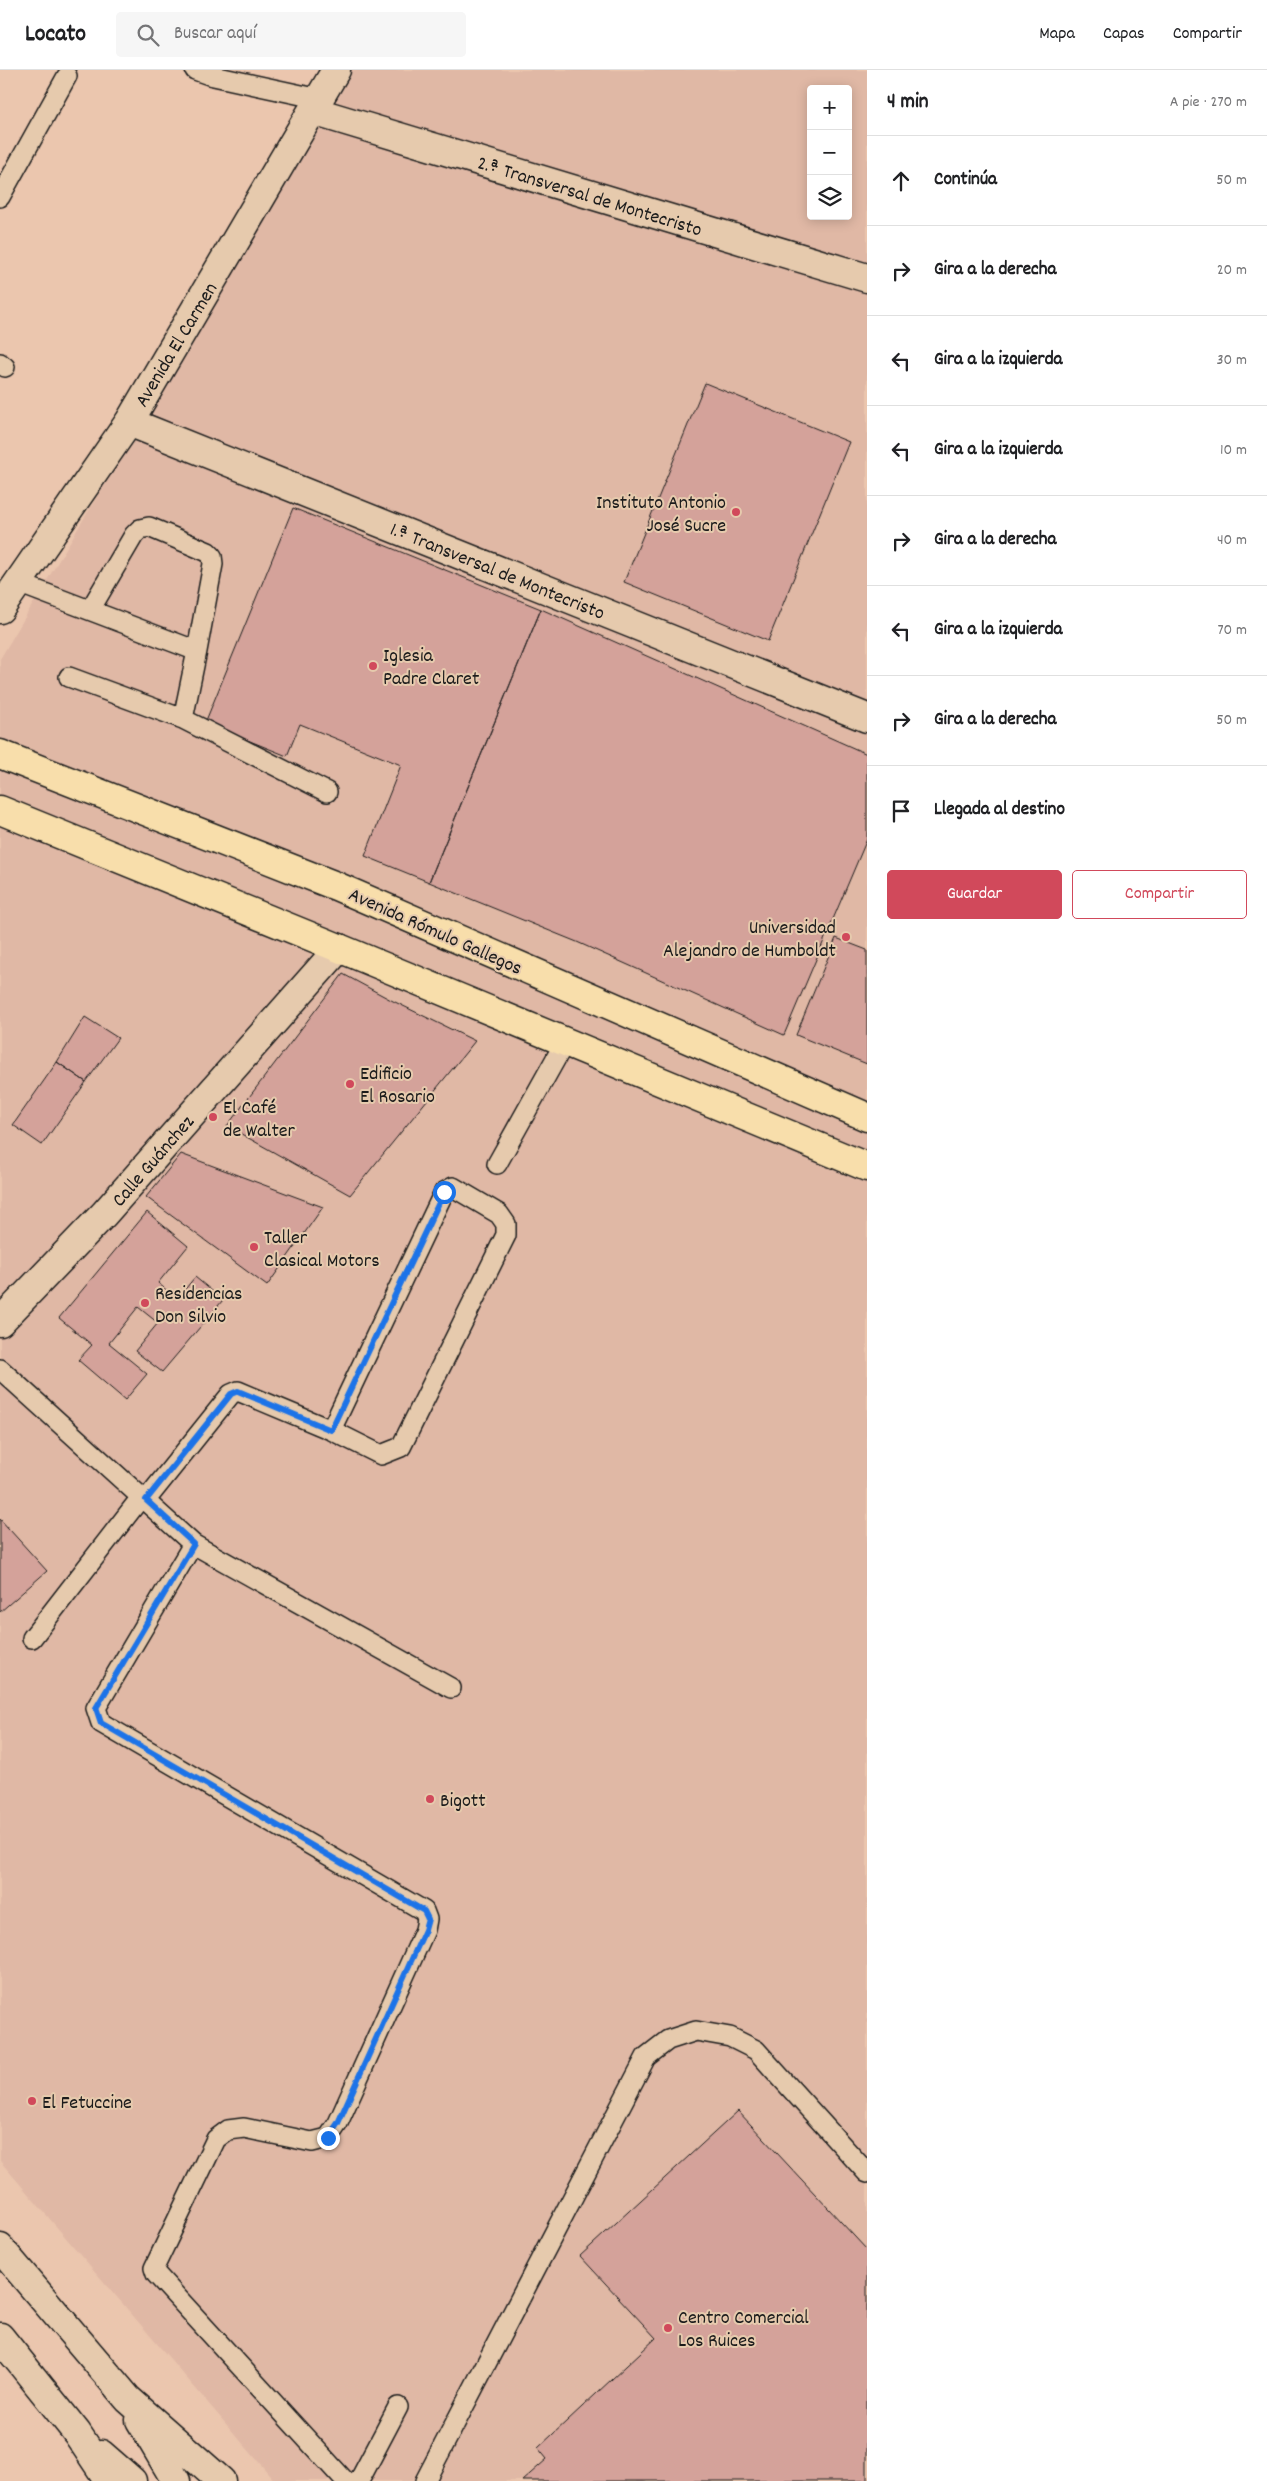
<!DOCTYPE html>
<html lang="es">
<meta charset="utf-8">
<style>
body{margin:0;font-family:Dekko,sans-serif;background:#f6f6f6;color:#202124}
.controls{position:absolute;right:15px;top:15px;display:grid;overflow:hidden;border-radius:5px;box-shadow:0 2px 12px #0003}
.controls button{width:45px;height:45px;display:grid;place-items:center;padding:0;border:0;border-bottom:1px solid #e0e0e0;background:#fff;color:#202124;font:25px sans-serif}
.stop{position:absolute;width:15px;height:15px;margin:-11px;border:4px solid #1a73e8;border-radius:50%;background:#fff}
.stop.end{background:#1a73e8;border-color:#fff;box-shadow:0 1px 5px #0008}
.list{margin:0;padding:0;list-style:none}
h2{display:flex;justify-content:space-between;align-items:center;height:65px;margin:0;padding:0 20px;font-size:21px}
h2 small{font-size:16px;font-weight:400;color:#757577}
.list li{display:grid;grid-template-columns:32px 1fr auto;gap:15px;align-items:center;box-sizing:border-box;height:90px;padding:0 20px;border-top:1px solid #e0e0e0}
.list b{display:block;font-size:19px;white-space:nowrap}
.list em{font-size:16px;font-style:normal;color:#757577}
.actions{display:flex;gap:10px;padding:15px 20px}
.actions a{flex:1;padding:11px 0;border:1px solid #d1495b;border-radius:5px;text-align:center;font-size:18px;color:#d1495b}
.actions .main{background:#d1495b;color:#fff}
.icon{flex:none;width:28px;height:28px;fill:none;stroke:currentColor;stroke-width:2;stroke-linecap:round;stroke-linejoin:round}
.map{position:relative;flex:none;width:867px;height:2411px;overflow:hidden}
header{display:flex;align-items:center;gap:30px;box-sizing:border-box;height:70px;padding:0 25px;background:#fff;border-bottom:1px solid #e0e0e0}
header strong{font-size:24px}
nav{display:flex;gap:28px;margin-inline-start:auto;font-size:18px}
.search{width:350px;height:45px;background:#f6f6f6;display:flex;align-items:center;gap:12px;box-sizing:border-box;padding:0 18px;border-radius:5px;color:#757577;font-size:19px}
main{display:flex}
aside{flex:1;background:#fff}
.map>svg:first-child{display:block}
</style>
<header>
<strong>Locato</strong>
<div class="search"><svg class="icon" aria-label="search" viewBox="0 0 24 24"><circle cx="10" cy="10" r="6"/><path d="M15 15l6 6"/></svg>Buscar aquí</div>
<nav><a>Mapa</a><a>Capas</a><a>Compartir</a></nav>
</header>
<main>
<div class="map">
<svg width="867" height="2411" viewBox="0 0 867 2411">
<rect width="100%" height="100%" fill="#ebc6ae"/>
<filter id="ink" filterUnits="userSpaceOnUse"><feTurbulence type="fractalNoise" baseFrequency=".02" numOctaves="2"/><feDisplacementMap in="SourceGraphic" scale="10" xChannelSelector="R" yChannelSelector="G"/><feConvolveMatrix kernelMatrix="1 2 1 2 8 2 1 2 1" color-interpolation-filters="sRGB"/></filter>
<g filter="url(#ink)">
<path fill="#e0b8a5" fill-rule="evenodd" d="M348,0H867V2411H275L0,2091V589L280,120ZM811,19H848V146H811Z"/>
<path fill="#d4a29a" stroke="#1c1c1c" d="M705,313L849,372L768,571L624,512Z
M293,438L541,539L429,812L365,786L401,695L300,654L287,686L205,653Z
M541,539L867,684V769L784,965L577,872L429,812Z
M836,868L867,880V994L796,965Z
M343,904L393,931L475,971L350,1125L227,1056Z
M85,947L118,968L86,1012L57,992Z
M57,992L86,1012L42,1075L13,1055Z
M181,1084L323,1137L267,1216L146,1127Z
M147,1142L188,1176L158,1213L177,1229L195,1207L223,1230L162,1302L135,1281L158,1253L138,1237L109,1273L147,1304L125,1330L78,1290L92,1275L59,1248Z
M0,1449L47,1501L0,1542Z
M738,2041L867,2180V2411H522L547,2389L538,2378L656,2268L580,2186Z"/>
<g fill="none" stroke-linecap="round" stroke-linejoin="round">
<defs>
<path id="lane" d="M195,0L209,5L320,29
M0,127L67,6
M0,293L5,297
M18,513L197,581L183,649L69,607
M90,540L134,465L140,459L149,457L208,482L212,486L213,494L197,581
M183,649L327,722
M497,1094L565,972
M0,1299L193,1474L96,1638L101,1653L424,1841L427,1849L425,1860L338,2053L328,2068L312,2072L244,2058L228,2060L216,2069L154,2198L156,2204L345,2411
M146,1430L231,1324L238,1321L331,1360L381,1385L401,1377L506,1165V1154L499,1144L453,1117L444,1122L331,1360
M193,1474L451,1618
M32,1568L142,1426
M359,2411L398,2337
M425,2411L646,1987L668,1970L696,1961L730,1967L756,1980L867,2103"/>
<path id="street" d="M313,41L867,208
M129,352L867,648
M0,539L129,352L336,0
M0,1252L104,1144L339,878"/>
<path id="secondary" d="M0,2178L128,2329L221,2411
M0,2267L77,2363L109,2411
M140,2350L176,2411
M101,2384L132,2411"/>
<path id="primary" d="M0,684L336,816L867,1047
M0,740L339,878L867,1097"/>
</defs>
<use href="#lane" stroke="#1c1c1c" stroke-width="22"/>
<use href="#street" stroke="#1c1c1c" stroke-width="31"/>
<use href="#secondary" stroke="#1c1c1c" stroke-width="31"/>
<use href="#primary" stroke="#1c1c1c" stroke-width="31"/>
<use href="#lane" stroke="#e6caad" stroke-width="19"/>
<use href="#street" stroke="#e6caad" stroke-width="28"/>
<use href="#secondary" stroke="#e6caad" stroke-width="28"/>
<use href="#primary" stroke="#f8deab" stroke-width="28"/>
</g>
</g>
<g fill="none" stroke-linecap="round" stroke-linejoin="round" filter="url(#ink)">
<path stroke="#1a73e8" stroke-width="6" d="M328,2068L338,2053L425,1860L428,1849L424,1841L101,1653L96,1638L194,1474L146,1430L231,1324L238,1321L331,1360L444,1122"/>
</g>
<g fill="#d1495b" stroke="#e6caad" stroke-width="2">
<circle cx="736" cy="442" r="5"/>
<circle cx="373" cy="596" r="5"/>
<circle cx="846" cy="867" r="5"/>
<circle cx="350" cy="1014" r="5"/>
<circle cx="213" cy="1047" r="5"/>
<circle cx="254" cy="1177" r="5"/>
<circle cx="145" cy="1233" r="5"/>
<circle cx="430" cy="1729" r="5"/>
<circle cx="32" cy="2031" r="5"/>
<circle cx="668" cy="2258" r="5"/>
</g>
<g text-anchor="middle" stroke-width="4" stroke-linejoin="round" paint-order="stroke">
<g font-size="20" fill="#1c1c1c" stroke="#e6caad">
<text transform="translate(590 125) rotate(17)" y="7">2.ª Transversal de Montecristo</text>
<text transform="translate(175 274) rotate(-59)" y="7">Avenida El Carmen</text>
<text transform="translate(498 500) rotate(22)" y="7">1.ª Transversal de Montecristo</text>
<text transform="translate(436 860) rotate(24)" y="7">Avenida Rómulo Gallegos</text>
<text transform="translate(152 1090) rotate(-49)" y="7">Calle Guánchez</text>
</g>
<g font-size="20" fill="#1c1c1c" stroke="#e6caad" text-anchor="start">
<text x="726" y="438" text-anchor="end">Instituto Antonio<tspan x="726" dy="23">José Sucre</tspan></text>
<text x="383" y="591">Iglesia<tspan x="383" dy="23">Padre Claret</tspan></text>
<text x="836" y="863" text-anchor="end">Universidad<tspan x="836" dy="23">Alejandro de Humboldt</tspan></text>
<text x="360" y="1009">Edificio<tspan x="360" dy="23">El Rosario</tspan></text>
<text x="223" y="1043">El Café<tspan x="223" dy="23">de Walter</tspan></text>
<text x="264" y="1173">Taller<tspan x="264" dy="23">Clasical Motors</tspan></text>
<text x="155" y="1229">Residencias<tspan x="155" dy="23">Don Silvio</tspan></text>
<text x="440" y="1736">Bigott</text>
<text x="42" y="2038">El Fetuccine</text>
<text x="678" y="2253">Centro Comercial<tspan x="678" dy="23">Los Ruices</tspan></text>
</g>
</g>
</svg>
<div class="controls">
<button>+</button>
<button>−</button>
<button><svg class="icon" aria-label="layers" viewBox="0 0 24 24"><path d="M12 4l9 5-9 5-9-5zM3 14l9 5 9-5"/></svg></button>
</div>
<div class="stop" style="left:444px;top:1122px"></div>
<div class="stop end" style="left:328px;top:2068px"></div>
</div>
<aside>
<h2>4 min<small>A pie · 270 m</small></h2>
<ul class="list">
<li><svg class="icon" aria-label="ahead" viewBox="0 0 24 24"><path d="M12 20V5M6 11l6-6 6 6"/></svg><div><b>Continúa</b></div><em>50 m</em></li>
<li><svg class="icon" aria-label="right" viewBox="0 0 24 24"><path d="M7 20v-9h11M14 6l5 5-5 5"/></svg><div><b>Gira a la derecha</b></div><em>20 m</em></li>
<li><svg class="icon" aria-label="left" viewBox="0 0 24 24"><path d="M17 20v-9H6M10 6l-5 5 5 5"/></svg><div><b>Gira a la izquierda</b></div><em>30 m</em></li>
<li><svg class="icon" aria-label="left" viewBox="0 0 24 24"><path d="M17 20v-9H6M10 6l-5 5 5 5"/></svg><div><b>Gira a la izquierda</b></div><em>10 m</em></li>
<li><svg class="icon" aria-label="right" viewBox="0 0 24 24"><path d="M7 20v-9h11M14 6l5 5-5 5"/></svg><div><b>Gira a la derecha</b></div><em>40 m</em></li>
<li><svg class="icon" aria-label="left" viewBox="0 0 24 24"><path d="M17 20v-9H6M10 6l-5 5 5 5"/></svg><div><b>Gira a la izquierda</b></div><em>70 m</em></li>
<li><svg class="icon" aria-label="right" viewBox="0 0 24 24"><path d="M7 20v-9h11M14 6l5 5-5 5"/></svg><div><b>Gira a la derecha</b></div><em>50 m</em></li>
<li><svg class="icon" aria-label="arrive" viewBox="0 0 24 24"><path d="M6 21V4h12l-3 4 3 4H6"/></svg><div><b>Llegada al destino</b></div></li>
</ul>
<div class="actions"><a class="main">Guardar</a><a>Compartir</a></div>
</aside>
</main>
